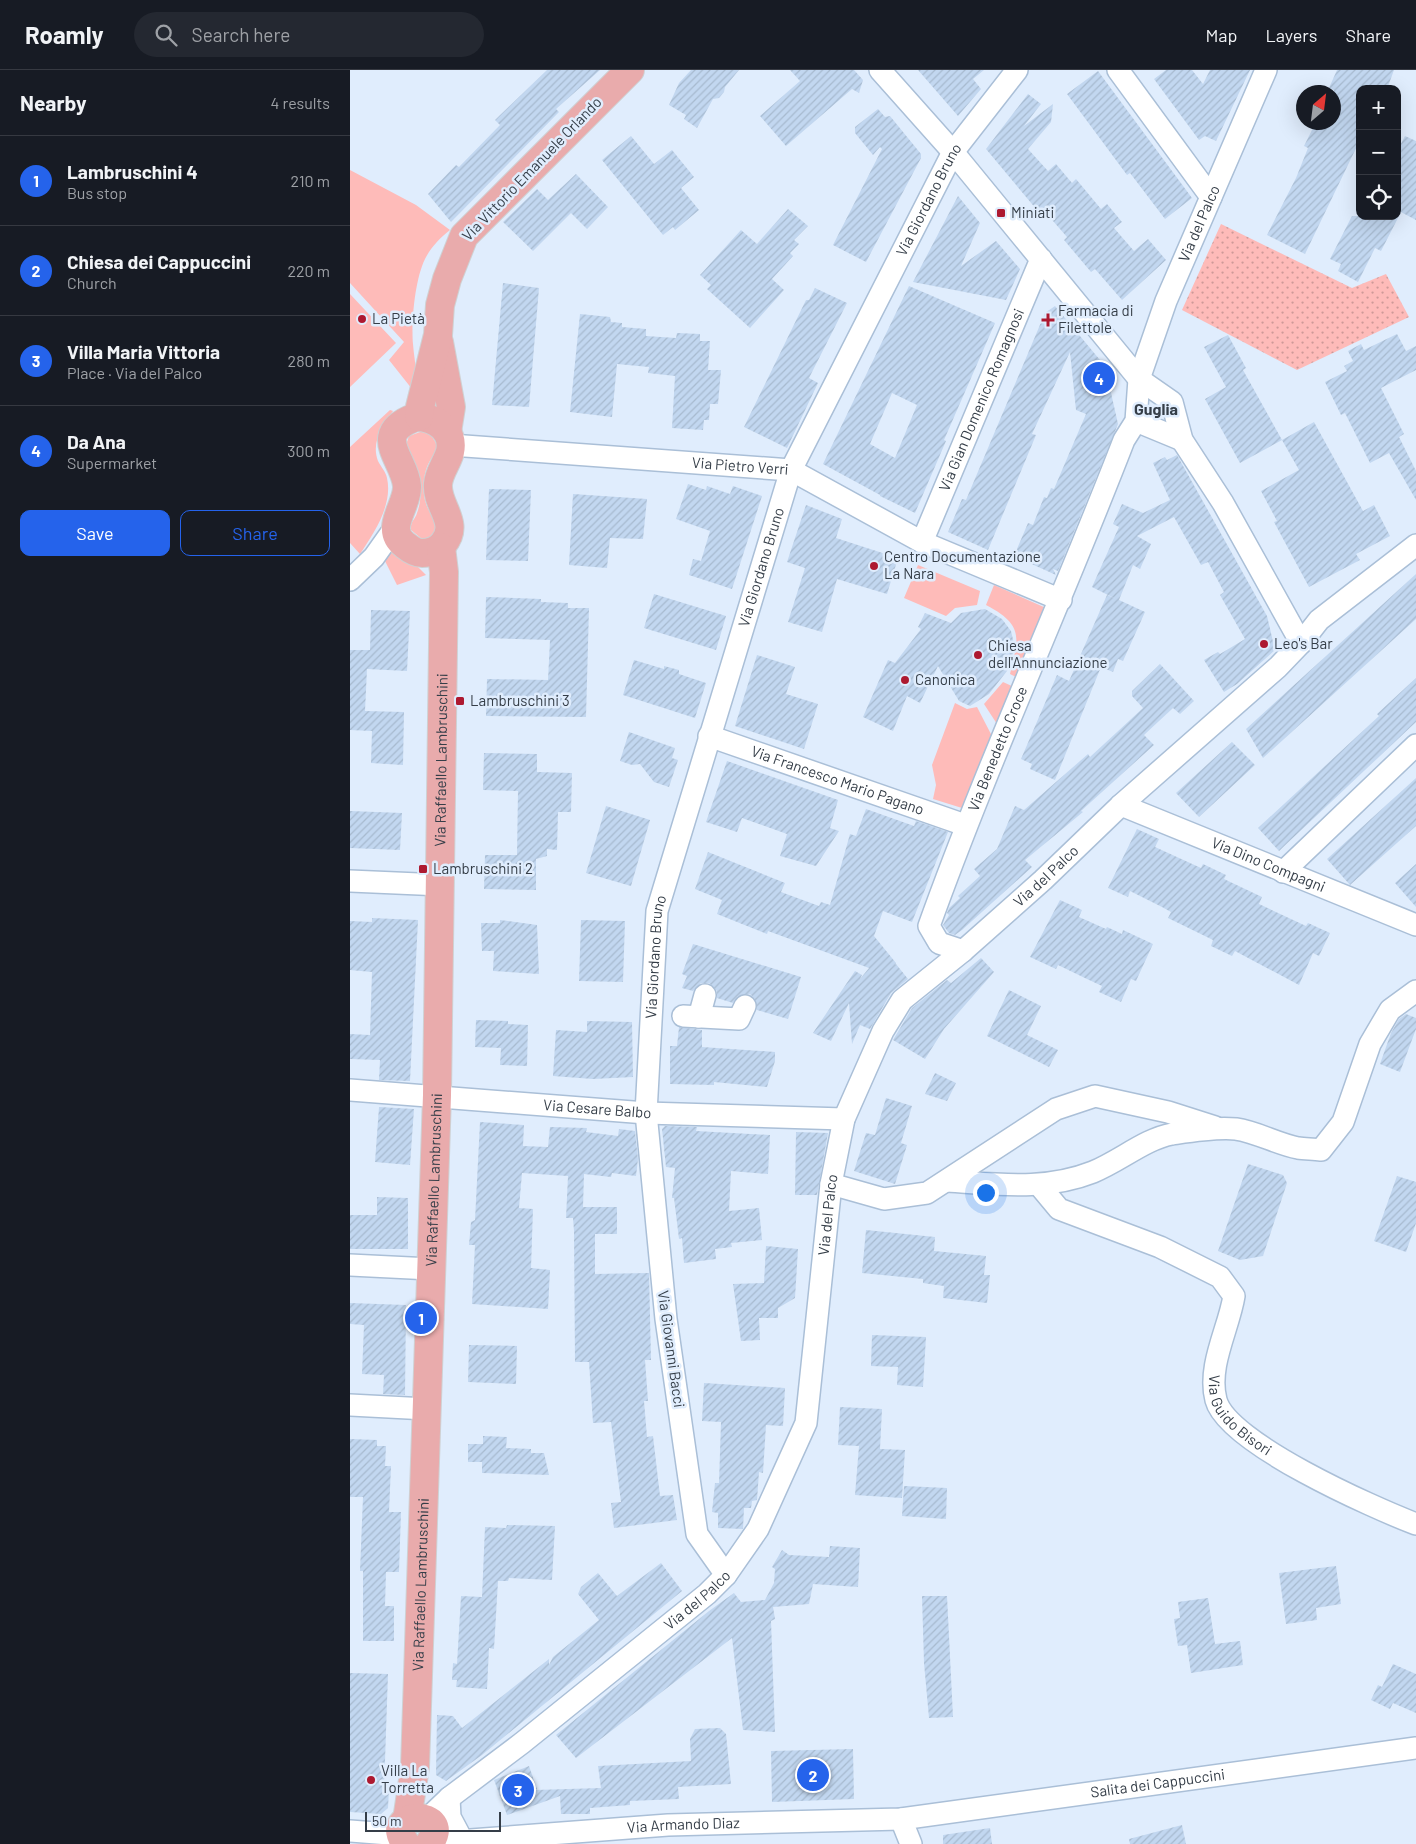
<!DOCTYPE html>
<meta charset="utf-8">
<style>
body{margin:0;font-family:Barlow,sans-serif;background:#242831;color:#f1f3f6}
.controls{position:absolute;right:15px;top:15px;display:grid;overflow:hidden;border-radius:10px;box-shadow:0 5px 20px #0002}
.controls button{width:45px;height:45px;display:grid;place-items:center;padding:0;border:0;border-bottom:1px solid #363941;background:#171b24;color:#f1f3f6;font:25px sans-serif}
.compass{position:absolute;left:946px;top:15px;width:45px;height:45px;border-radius:50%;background:#171b24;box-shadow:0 5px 20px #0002;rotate:28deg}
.scale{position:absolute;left:15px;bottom:12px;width:136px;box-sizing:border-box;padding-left:5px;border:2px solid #353e48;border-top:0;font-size:14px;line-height:18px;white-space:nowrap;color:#353e48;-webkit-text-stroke:4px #e0edfd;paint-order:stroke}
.you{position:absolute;left:635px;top:1122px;width:18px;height:18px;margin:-12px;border:4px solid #fff;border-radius:50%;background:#1a73e8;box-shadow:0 0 0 8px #1a73e833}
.badge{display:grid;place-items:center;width:32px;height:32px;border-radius:50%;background:#2563eb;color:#fff;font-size:16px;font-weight:700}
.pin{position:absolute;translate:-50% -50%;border:2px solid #fff;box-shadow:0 1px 5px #0006}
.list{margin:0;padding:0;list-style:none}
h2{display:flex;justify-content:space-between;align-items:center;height:65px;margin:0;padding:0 20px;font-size:21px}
h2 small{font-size:16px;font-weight:400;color:#9ea1a6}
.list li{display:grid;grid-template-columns:32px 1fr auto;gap:15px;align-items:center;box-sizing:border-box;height:90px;padding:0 20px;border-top:1px solid #363941}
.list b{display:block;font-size:19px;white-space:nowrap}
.list p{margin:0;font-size:16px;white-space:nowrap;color:#9ea1a6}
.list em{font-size:16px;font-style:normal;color:#9ea1a6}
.actions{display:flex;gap:10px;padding:15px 20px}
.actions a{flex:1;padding:11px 0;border:1px solid #2563eb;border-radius:10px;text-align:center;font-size:18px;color:#2563eb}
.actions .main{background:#2563eb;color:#fff}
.icon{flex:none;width:28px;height:28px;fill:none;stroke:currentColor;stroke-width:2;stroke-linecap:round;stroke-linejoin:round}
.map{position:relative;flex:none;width:1066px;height:1774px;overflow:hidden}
header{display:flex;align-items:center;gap:30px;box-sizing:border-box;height:70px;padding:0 25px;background:#171b24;border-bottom:1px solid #363941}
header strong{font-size:24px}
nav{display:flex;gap:28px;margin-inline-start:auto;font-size:18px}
.search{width:350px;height:45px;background:#242831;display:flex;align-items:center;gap:12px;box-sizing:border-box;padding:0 18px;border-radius:28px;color:#9ea1a6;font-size:19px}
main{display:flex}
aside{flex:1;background:#171b24}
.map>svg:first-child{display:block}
</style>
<header>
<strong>Roamly</strong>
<div class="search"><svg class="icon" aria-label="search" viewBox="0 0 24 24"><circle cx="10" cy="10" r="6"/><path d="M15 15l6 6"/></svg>Search here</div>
<nav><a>Map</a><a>Layers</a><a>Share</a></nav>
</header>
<main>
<aside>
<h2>Nearby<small>4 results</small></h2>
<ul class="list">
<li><span class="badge">1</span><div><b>Lambruschini 4</b><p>Bus stop</p></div><em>210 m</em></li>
<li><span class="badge">2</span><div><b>Chiesa dei Cappuccini</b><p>Church</p></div><em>220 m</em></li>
<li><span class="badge">3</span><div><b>Villa Maria Vittoria</b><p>Place · Via del Palco</p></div><em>280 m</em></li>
<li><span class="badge">4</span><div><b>Da Ana</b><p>Supermarket</p></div><em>300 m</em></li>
</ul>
<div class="actions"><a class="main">Save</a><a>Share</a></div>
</aside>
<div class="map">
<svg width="1066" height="1774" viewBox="0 0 1066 1774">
<defs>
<pattern id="park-dots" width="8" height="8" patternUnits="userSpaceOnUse" patternTransform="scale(1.25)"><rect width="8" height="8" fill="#febbb9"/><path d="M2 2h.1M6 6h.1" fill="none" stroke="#ce9998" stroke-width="1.8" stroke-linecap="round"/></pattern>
<pattern id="building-hatch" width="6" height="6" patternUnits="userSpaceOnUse" patternTransform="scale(1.25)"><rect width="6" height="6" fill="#c2d7f0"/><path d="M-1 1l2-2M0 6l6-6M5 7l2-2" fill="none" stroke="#a7bacf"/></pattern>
</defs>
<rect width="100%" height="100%" fill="#e0edfd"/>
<path fill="#febbb9" d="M0,100L66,135L100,160C89,169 81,177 75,189C65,209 61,252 63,274C64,290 69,304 62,319L39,290L54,272L0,213Z
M0,224L46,273L0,317Z
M40,340L43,341C32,355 21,373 28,391C31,397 36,402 37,408C43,435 24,463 10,484L0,473V377Z
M73,361L80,363L87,375C86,383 80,389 77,397C71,412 72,437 85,448L86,461L82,467L72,469L61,460C60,451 65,450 67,443C76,419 66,396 56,375L59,366Z
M43,472L76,505L47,515L32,485Z
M568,495L630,521L627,535L605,538L596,546L554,528Z
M644,515L696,538L666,607L660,604C669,567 674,555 636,535Z
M653,612L664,617L647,654L634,634Z
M605,633L617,639L627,637L643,668L612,738L583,729L586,715L582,695Z"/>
<path fill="url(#park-dots)" d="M871,154L1002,218L1036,204L1059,247L947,300L832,240Z"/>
<path fill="url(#building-hatch)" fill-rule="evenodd" d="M197,0H250L206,39L209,42L101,152L78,124L106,95L109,97L150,55L145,50Z
M341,0H389L375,17L374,22L369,28L363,29L347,58L334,49L336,45L319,35L329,13Z
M440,0H504L513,10L509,23L502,19L436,76L410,46L450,11Z
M568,0H634L623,9L631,19L608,46Z
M816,0H842L853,14L860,0H900L866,71L855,66L849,70L804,9Z
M987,0H1044L1037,19H1010V70L955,184L917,165L946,108L958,78L954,76L966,52H984V20L979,18Z
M748,1L842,128L815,149L780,103L777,105L717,24Z
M678,24L691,34L674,56L703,34L701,52L678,79L698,101L706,94L722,113L726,109L751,139L757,134L772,152L764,158L784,181L798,169L816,190L772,230L745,199L741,202L714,170L717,167L696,143L692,146L636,79Z
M528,39L535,47L540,46L571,84V88L516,192L483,175L532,79L530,77L523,85L505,63V57Z
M281,66L304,94L322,80L344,107L331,118L349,140L325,160L323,157L313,165L252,90Z
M1055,66L1066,71V150L1047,140V81Z
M226,104L258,137L237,159L221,143L183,181L153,152L187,119L198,130Z
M608,126L630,153L611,196L646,171L670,199L656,230L563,212Z
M438,139L458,156L444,170L449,174L440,183L443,186L422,209L434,220L400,258L357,219L361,215L350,205L391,160L407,174Z
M1002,146H1049L1031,181L1025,178L1008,212L988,201L991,194L980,189Z
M153,213L189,218L179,337L142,335Z
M559,216L645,253L594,370L596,371L565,443L530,426V425L473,394ZM542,323L567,335L545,388L520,374Z
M465,218L497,233L459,308L468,313L437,378L394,357L456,230H459Z
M705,236L755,296L768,354L708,501L703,499L706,505L664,486L678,453L683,455L694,427L697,428L701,418L704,419L736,344L726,340L720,282L682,364L686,365L638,480L598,462L612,429L616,430L695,243Z
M230,244L260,247L261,252L272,253V257L296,259V266L326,268L327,263L350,264V271H360L358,300H371L368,334H360L359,350H354L353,360L322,358L325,306L298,303L299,297L267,294L262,347L220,342Z
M1047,264L1056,281L1066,276V300L1031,318L1054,364L1049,367L1066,401V430L1039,383L1020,393L995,343L991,345L975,312L997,301L994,296L1003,291L998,281L1011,274L1014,280Z
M878,265L896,298L893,300L932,370L890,393L855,329L876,317L854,277Z
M964,352L1013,441L1024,435L1040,466L1006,484L1010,490L959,517L924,452L927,451L911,421L949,400L932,370Z
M827,385L917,546L925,580L887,614L874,622L854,590L868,582L870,584L895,569L870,525L874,522L858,492L851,495L824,447L787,466L801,474L790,499L783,495L769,530L795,542L773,591L768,589L763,602L751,597L705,710L680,699L682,694L671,689L707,605L719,611L757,525L766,529L742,517L769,457L763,454L772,434L793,443L820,430L803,393L815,387L817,390Z
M338,414L356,420L357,416L380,424L383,416L412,426L382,519L339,505L343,489L351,491L360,461L326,449Z
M139,419L181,420L178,491L136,490Z
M223,424L297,429L293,469L260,468L257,498L219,495Z
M456,435L492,449L486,468L548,488L537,524L487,509L472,562L438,552L455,498L437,492Z
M1066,504V549L913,688L896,659Z
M304,524L376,546L366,580L294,558Z
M136,527L191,529V532L218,533V538H239L236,647L136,646L137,609L198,610L200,570L135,568Z
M635,539L652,549L661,561L665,578L657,601L639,624L620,636L609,631L588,596L570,633L557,626L543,661L513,647L538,590L545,593L571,559L568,557L575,543L601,553L611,543Z
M21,540L60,541L57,601L17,599L15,641L54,642L53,695L21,693L22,661L0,660V580H20Z
M407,585L445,597L436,624L468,634L454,679L385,656Z
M284,590L314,599V596L329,600V604L356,613L345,648L273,625Z
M810,594L844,631L830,644L823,638L794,665L804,675L731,741L733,742L675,790L682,797L612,860L605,865L599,863L593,855L599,845L597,843L599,838L610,828L608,826L630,806L624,799L647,779L665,736L674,740L738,684L740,687L793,638L782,626V621Z
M1066,608V652L929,781L908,758L1029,646L1027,644Z
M279,662L325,678L322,688L328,690L319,717L304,712L290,694L282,695L270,691Z
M882,672L905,695L849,747L826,723Z
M134,683L187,684V702L222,703L221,742H208L207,780L197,779V786L186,789V820L134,819L135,785H167L168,721L133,720Z
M377,691L488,730L480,758L489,761L466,796L430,786L437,764L392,748L387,762L356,752Z
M1066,708V756L1000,815L977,789Z
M256,736L300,750L281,816L236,803Z
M516,739L564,756L566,751L598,762L562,852L533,841L524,866L546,893L545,895L546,894L558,909L541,923L520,959L510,955L502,974L499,933L481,971L463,963L505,901L512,905L510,909L519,898L418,861L417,864L367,844L372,830L345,819L358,782L435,813L431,822L469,836L471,832L480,835L500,764L506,766Z
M0,741L52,743L50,780L0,778Z
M787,759L809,769L805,777L851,798L853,794L876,805L874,809L912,827L909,834L956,856L958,853L980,863L969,886L963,883L949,915L885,881L882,886L861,876L863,870L818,848L821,842L812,837L780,821L778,827L758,818Z
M1066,794V837L1045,813Z
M710,830L732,840L729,847L756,859L757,857L772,864L773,860L803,874L786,911L781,909L771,932L749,922L752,916L737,909L708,895L706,899L680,887Z
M22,848L68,850L60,1011L29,1010L30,990L0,989V964L20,965L22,902L0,900V851L22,852Z
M150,850L187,855L189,904L143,901L144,881H132L131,853H150Z
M231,850L275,851L273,912L229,911Z
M343,874L451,907L438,949L407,940L405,929L400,924L388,926L383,933L367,928V921L359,913H351L343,921L332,918L337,906L332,904Z
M631,888L644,902L594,959L575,989L543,970L562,938L597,910L601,913Z
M659,920L691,936L677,965L708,980L699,997L637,966Z
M1056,944L1066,948V959L1050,1002L1030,994L1041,963L1049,949Z
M126,950L158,951V954L178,955L177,996L150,995L151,978L125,977Z
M237,951L282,952L283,1007L243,1009L203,1006L206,960L237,962Z
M329,957L352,960V977L425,982V991L417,1017L364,1012V1015L320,1014V976H327Z
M585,1003L606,1013L597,1031L575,1024Z
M536,1028L562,1036L551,1073L557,1075L545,1114L504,1101L516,1063L525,1065Z
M29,1037L64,1039L60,1095L25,1092Z
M130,1052L174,1055L173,1076L198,1077L200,1057L237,1058L236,1062L268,1066L269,1059L285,1061L288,1089L286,1106L262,1103L261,1107L234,1104L233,1137H267V1164H245V1204L299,1203L301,1290H295L298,1331H294L297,1367L303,1366L310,1426L323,1425L327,1450L264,1458L261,1433L271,1432L261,1352L243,1353L239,1292H225L224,1161L223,1148H216L218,1106L172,1103L169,1138L183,1139L181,1198L200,1200L198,1239L122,1234L125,1175H119L121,1152L125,1150Z
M315,1056L347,1057L346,1061L420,1065L418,1104L381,1101L379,1141L409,1138L412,1170L381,1173L382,1177L365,1179L366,1189L334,1193L332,1168L329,1169L324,1128H322L325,1098L316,1097L312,1059Z
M446,1062L478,1063L467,1125H445Z
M898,1094L933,1105L937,1113L913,1186L890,1190L868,1181Z
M1047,1106L1066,1112V1153L1056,1182L1024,1171Z
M27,1127L58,1128V1179H0V1145H27Z
M516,1160L585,1167L584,1181L636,1186L634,1205H640L637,1233L593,1228L594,1216L573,1213V1209L512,1203Z
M416,1176L448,1179L445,1228L428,1238V1248H409L410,1270L391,1271L383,1214L414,1213Z
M0,1233L56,1235L55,1325L33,1324L34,1305L12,1304L14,1255L0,1254Z
M522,1265L576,1267L573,1317L547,1315L548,1297L521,1296Z
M119,1275L167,1276L166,1314L118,1312Z
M354,1313L435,1318L433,1356L416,1355L413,1403L409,1402L407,1430L402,1431L401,1438H394L393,1459L368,1458V1443L362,1442L365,1413H369L371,1352L352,1351Z
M490,1337L532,1339L530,1379L555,1380L552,1428L505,1425L509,1376L488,1375Z
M133,1366L157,1367L156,1378L181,1379V1383H194L199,1405L132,1403V1392H118V1374H133Z
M0,1369L27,1370V1376H36L35,1396H41L39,1442H51L49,1502H36L35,1536H44V1571H13V1501H10L13,1427H0Z
M554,1416L597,1418L596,1449L552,1446Z
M157,1455L205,1456L202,1510L159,1508L158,1511H148L144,1579L139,1578L137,1619L106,1617L107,1610H102L103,1593L107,1594L111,1526L132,1527L135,1457L156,1458Z
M480,1476L510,1478L508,1517L463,1514L459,1534L423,1537L425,1549L421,1551L425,1662L393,1660L382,1568L226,1688L206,1665L359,1541L384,1523L391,1532L415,1530L424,1513L425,1499L422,1497L432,1480L439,1485L479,1487Z
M311,1493L332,1521L132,1685L96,1711L86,1705L87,1645L103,1646L112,1658L199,1589V1595L203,1587L249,1550L228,1524L231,1517L248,1503L267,1526Z
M986,1496L991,1534L966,1538L967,1550L936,1554L929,1503Z
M572,1526H597L603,1647L579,1648L574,1593Z
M858,1528L865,1574L890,1571L893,1595L841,1603L837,1575L828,1576L824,1549L830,1548L828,1532Z
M1043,1594L1066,1604V1643L1043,1633L1040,1639L1021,1630L1028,1615L1032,1617Z
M0,1603L38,1604L34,1720L39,1719L38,1738L31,1744L0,1742Z
M370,1658L376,1664L381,1714L328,1717L329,1729L280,1731V1735L240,1738V1744H211L210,1726L157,1745L144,1710L179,1696L187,1719L185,1720L251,1718L248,1696L341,1691L340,1669L345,1659Z
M503,1679L504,1729L422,1732L421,1681Z
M832,1755L836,1774H780L779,1769Z
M640,1758L642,1774H593V1765Z"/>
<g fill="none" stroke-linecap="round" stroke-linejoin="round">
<defs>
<g id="minor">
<path d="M768,0L861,127"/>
<path d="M786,351L832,370"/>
<path id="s1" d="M101,375L441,400L572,472L711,530"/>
<path id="s2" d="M572,472L691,189"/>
<path d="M0,510L24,487L46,456"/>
<path d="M951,573L969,550L1066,475"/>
<path id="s3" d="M359,666L615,755"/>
<path id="s4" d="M771,735L1066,855"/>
<path d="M933,802L1066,675"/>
<path d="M0,811L92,815"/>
<path id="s5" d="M613,881L589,873L579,856C638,692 711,533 774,370L786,351L789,309L816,231L916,0"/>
<path d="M333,946L389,949L395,936"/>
<path d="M349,947L355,925"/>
<path id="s6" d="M0,1020L296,1043L494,1049"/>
<path d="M597,1111C648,1114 695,1121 743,1102C770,1091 795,1069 822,1064C842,1061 866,1057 886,1059C907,1062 927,1074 948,1078C955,1079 963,1079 971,1080L993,1052L1020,974L1040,940L1066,921"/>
<path d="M481,1114L534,1129L577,1123L706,1039L745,1026L818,1042L865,1057"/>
<path id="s7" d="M689,1115L709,1139L810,1177L870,1207L884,1226C879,1258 857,1296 866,1330C877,1373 1024,1438 1066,1454"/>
<path d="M0,1195L81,1199"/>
<path d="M0,1335L77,1339"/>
<path id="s8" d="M376,1505L347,1464L316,1249L296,1043L307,841L441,400L603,82L667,0"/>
<path d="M99,1728L100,1747L109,1764"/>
<path id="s9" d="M77,1749L99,1728L172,1673L357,1524L376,1505L408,1459L456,1353L481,1114L494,1049L533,961L552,930L613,881L693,810L771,735L928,597L951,573L873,433L832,370L822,332L789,309L603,82L530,0"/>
<path d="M551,1749L561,1774"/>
<path d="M0,1761L52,1765"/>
<path id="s10" d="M80,1773L318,1755L551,1749L1066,1678"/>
</g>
<g id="major">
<path d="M89,272L101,337L97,362"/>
<path d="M66,347C85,347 105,360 100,382C97,393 89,402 88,414C86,436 111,453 93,474C88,480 80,483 72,483C66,483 60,479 55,475C33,459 58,436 57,416C55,389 19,364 66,347Z"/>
<path d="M69,347L70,337L88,265L90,235L97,209L114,166L280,0"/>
<path id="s11" d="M57,1750L65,1697L87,1025L94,502L91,477"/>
<path d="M56,1774C29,1739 106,1739 79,1774"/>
</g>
</defs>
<use href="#minor" stroke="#aabfd7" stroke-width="24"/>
<use href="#major" stroke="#cfd1d3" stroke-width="30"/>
<use href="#minor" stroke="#fff" stroke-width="21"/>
<use href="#major" stroke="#e9abac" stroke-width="28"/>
</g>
<g fill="#ad1930" stroke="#e0edfd" stroke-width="2">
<rect x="646" y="138" width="10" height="10" rx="2.5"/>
<circle cx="12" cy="249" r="5"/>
<path d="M695.5 242.5h5v5h5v5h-5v5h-5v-5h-5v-5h5z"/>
<circle cx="524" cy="496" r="5"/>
<circle cx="914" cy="574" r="5"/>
<circle cx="628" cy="585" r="5"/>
<circle cx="555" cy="610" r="5"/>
<rect x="105" y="626" width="10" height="10" rx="2.5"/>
<rect x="68" y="794" width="10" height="10" rx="2.5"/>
<circle cx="21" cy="1710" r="5"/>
</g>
<g text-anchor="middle" stroke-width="5" stroke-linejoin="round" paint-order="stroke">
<g font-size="15" fill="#353e48" stroke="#e0edfd">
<text transform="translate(182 99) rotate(-46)" y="5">Via Vittorio Emanuele Orlando</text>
<text dy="5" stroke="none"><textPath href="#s8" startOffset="1441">Via Giordano Bruno</textPath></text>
<text dy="5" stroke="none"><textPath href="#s5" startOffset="800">Via del Palco</textPath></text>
<text dy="5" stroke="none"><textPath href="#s2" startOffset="154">Via Gian Domenico Romagnosi</textPath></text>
<text dy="5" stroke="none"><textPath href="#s1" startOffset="290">Via Pietro Verri</textPath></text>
<text dy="5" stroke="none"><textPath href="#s8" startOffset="1036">Via Giordano Bruno</textPath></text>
<text dy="5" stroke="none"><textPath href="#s5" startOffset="235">Via Benedetto Croce</textPath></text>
<text dy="5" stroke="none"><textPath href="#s11" startOffset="1061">Via Raffaello Lambruschini</textPath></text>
<text dy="5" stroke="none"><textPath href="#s3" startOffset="136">Via Francesco Mario Pagano</textPath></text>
<text dy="5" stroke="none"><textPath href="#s4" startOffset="159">Via Dino Compagni</textPath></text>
<text dy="5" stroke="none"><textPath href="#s9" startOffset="1188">Via del Palco</textPath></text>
<text dy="5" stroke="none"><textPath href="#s8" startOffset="631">Via Giordano Bruno</textPath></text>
<text dy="5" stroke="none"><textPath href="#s6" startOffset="248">Via Cesare Balbo</textPath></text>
<text dy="5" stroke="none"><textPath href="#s11" startOffset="641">Via Raffaello Lambruschini</textPath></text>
<text dy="5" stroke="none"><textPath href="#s9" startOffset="768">Via del Palco</textPath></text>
<text transform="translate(321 1279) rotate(82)" y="5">Via Giovanni Bacci</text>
<text dy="5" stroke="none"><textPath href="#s7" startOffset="362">Via Guido Bisori</textPath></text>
<text dy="5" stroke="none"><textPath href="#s11" startOffset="236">Via Raffaello Lambruschini</textPath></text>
<text dy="5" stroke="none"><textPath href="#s9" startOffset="348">Via del Palco</textPath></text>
<text dy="5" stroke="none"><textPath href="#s10" startOffset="731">Salita dei Cappuccini</textPath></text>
<text dy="5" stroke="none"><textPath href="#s10" startOffset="254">Via Armando Diaz</textPath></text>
</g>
<g font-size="15" fill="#353e48" stroke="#e0edfd" text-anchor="start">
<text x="661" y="148">Miniati</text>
<text x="708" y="246">Farmacia di<tspan x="708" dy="17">Filettole</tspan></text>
<text x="22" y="254">La Pietà</text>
<text x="534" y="492">Centro Documentazione<tspan x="534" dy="17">La Nara</tspan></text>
<text x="924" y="579">Leo's Bar</text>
<text x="638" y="581">Chiesa<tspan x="638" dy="17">dell'Annunciazione</tspan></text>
<text x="565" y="615">Canonica</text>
<text x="120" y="636">Lambruschini 3</text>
<text x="83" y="804">Lambruschini 2</text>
<text x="31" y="1706">Villa La<tspan x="31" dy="17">Torretta</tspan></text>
</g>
<g font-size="16" font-weight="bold" fill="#353e48" stroke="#e0edfd">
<text x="806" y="345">Guglia</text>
</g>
</g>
</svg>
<div class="controls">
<button>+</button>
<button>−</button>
<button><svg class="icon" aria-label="locate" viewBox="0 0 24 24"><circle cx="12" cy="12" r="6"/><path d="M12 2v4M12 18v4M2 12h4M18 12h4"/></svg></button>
</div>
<svg class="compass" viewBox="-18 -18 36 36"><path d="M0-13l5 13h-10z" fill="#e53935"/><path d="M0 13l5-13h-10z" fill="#9ea1a6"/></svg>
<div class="scale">50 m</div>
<div class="you"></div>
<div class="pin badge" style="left:71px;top:1248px">1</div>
<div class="pin badge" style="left:463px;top:1705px">2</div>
<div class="pin badge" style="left:168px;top:1720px">3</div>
<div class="pin badge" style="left:749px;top:308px">4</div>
</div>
</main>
